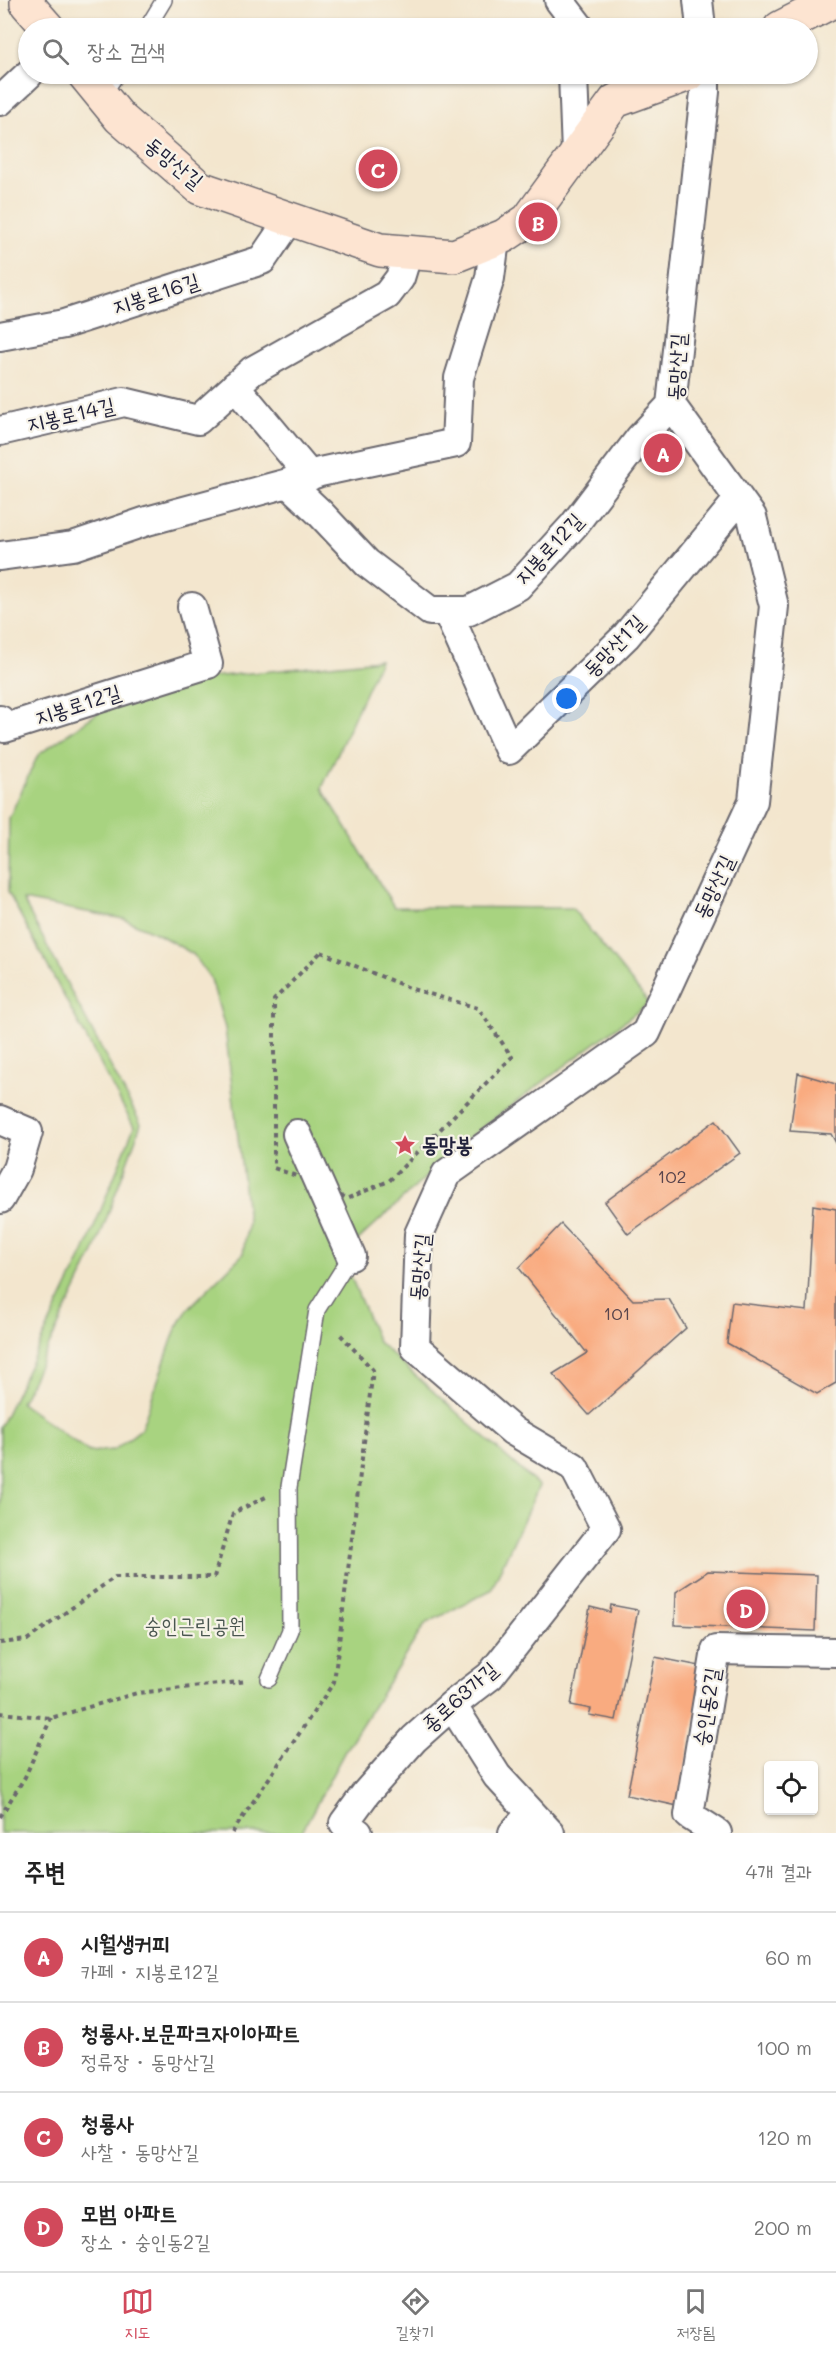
<!DOCTYPE html>
<html lang="ko">
<meta charset="utf-8">
<style>
body{margin:0;font-family:Mali,"Poor Story",sans-serif;background:#f2f2f2;color:#222}
.controls{position:absolute;right:18px;bottom:18px;display:grid;overflow:hidden;border-radius:6px;box-shadow:0 2px 4px #0004}
.controls button{width:54px;height:54px;display:grid;place-items:center;padding:0;border:0;border-bottom:2px solid #e0e0e0;background:#fff;color:#222;font:30px sans-serif}
.you{position:absolute;left:567px;top:699px;width:21px;height:21px;margin:-15px;border:4px solid #fff;border-radius:50%;background:#1a73e8;box-shadow:0 0 0 9px #1a73e833}
.badge{display:grid;place-items:center;width:39px;height:39px;border-radius:50%;background:#d1495b;color:#fff;font-size:20px;font-weight:700}
.pin{position:absolute;translate:-50% -50%;border:3px solid #fff;box-shadow:0 2px 6px #0006}
.list{margin:0;padding:0;list-style:none}
h2{display:flex;justify-content:space-between;align-items:center;height:78px;margin:0;padding:0 24px;font-size:26px}
h2 small{font-size:20px;font-weight:400;color:#767676}
.list li{display:grid;grid-template-columns:39px 1fr auto;gap:18px;align-items:center;box-sizing:border-box;height:90px;padding:0 24px;border-top:2px solid #e0e0e0}
.list b{display:block;font-size:22px;white-space:nowrap}
.list p{margin:0;font-size:20px;white-space:nowrap;color:#767676}
.list em{font-size:20px;font-style:normal;color:#767676}
.icon{flex:none;width:33px;height:33px;fill:none;stroke:currentColor;stroke-width:2;stroke-linecap:round;stroke-linejoin:round}
.map{position:relative;flex:none;width:836px;height:1833px;overflow:hidden}
.search{position:absolute;background:#fff;box-shadow:0 2px 4px #0004;left:18px;right:18px;top:18px;height:66px;display:flex;align-items:center;gap:15px;box-sizing:border-box;padding:0 21px;border-radius:33px;color:#767676;font-size:22px}
.sheet{height:438px;background:#fff}
nav{display:flex;justify-content:space-around;align-items:center;box-sizing:border-box;height:84px;border-top:2px solid #e0e0e0;background:#fff;font-size:16px;color:#767676}
nav a{display:grid;justify-items:center;gap:3px}
nav .on{color:#d1495b}
.map>svg:first-child{display:block}
</style>
<div class="map">
<svg width="836" height="1833" viewBox="0 0 836 1833">
<rect width="100%" height="100%" fill="#f7f3e8"/>
<filter id="ink" filterUnits="userSpaceOnUse"><feTurbulence type="fractalNoise" baseFrequency=".0167" numOctaves="2"/><feDisplacementMap in="SourceGraphic" scale="12" xChannelSelector="R" yChannelSelector="G"/><feConvolveMatrix kernelMatrix="1 2 1 2 8 2 1 2 1" color-interpolation-filters="sRGB"/></filter>
<filter id="wash" filterUnits="userSpaceOnUse"><feTurbulence type="fractalNoise" baseFrequency=".008" numOctaves="4" result="noise"/><feDisplacementMap in="SourceGraphic" scale="24" xChannelSelector="R" yChannelSelector="G"/><feGaussianBlur stdDeviation="1.35" result="paint"/><feColorMatrix in="noise" values="0 0 0 0 0 0 0 0 0 0 0 0 0 0 0 0 0 1.4 0 .05"/><feComposite in="paint" operator="in"/></filter>
<g filter="url(#wash)">
<rect width="100%" height="100%" fill="#f3e6ce"/>
<path fill="#a8d380" stroke="#657a5e" stroke-width="1.5" fill-rule="evenodd" d="M380,660L322,788L394,907L572,908L649,1003L468,1138L342,1255L378,1342L539,1486L491,1590L425,1624L345,1751L301,1833H0V1427L85,1250L134,1127L8,892L9,818L38,755L106,707L201,678ZM23,900L124,919L158,934L193,954L211,979L225,1028L248,1222L243,1254L188,1309L175,1331L141,1429L114,1450L89,1452L21,1403L95,1250L141,1124Z"/>
<g id="blocks">
<path fill="#f9ab80" d="M798,1073L836,1084V1143L831,1134L790,1131Z
M716,1120L740,1153L628,1234L605,1202Z
M813,1205L836,1209V1383L817,1394L727,1343L732,1302L807,1311Z
M561,1224L633,1300L669,1299L686,1328L589,1415L553,1374L587,1353L519,1268Z
M708,1571L817,1575L815,1631L675,1625L676,1592Z
M611,1605L638,1610L616,1720L589,1715L591,1709L571,1705L590,1607L610,1612Z
M655,1657L705,1667L678,1806L627,1795Z"/>
</g>
</g>
<g filter="url(#ink)">
<use href="#blocks" fill-opacity="0" stroke="#6b676e" stroke-width="1.5"/>
<g fill="none" stroke-linecap="round" stroke-linejoin="round">
<defs>
<path id="lane" d="M147,28L164,0
M102,95L117,74
M269,1679L290,1630L289,1487L317,1310L351,1256"/>
<path id="street" d="M559,0L578,25V28
M698,0L701,28
M573,74L576,154
M0,101L29,74
M0,336L64,324L262,260L290,219
M235,386L310,476
M0,431L124,402L198,420L252,371L387,295L400,278L408,252
M288,483L320,472L456,443L459,378L490,278L495,240
M0,556L73,546L147,521L288,483L320,513L367,563L430,611H469L518,586L574,525L640,438L671,405
M447,611L509,750L626,636L739,499
M0,720L5,728L208,664L192,607
M0,1120L28,1132L17,1169L0,1199
M297,1134L351,1256
M452,1705L497,1776L550,1833
M358,1833L344,1823L366,1793L414,1739L452,1705L490,1676L606,1529L574,1467L513,1431L415,1347L419,1234L446,1174L646,1033L753,801L774,606L752,517L671,405L705,92V74
M513,1833L531,1813
M717,1833L689,1815L716,1650L836,1652"/>
<path id="secondary" d="M27,0V4L48,28
M780,28L835,0
M84,74L120,118L200,188L380,250L454,256L504,236L528,220L615,101L689,74"/>
</defs>
<use href="#lane" stroke="#6b676e" stroke-width="18"/>
<use href="#street" stroke="#6b676e" stroke-width="32"/>
<use href="#secondary" stroke="#6b676e" stroke-width="36"/>
<path stroke="#6b676e" stroke-width="4" stroke-dasharray="4.5 4.5" stroke-linecap="butt" d="M321,952L412,989L478,1008L512,1057L389,1181L346,1199L325,1186L274,1168V1000Z
M0,1643L27,1640L115,1577H214L233,1513L266,1497
M0,1713L51,1718L137,1693L247,1681
M0,1817L25,1777L51,1718
M232,1833L334,1682L373,1370L338,1332"/>
<use href="#lane" stroke="#fff" stroke-width="15"/>
<use href="#street" stroke="#fff" stroke-width="28"/>
<use href="#secondary" stroke="#fde4d1" stroke-width="33"/>
</g>
</g>
<defs>
<symbol id="sight-bare" viewBox="-9 -9 18 18"><path d="M0-6L1.8-2.2L6-1.7L2.9 1.2L3.7 5.4L0 3.3L-3.7 5.4L-2.9 1.2L-6-1.7L-1.8-2.2Z" fill="#d1495b" stroke="#f7f3e8" stroke-width="2.5" paint-order="stroke"/></symbol>
</defs>
<g fill-rule="evenodd">
<use href="#sight-bare" x="390" y="1130" width="30" height="30"/>
</g>
<g text-anchor="middle" stroke-width="4.5" stroke-linejoin="round" paint-order="stroke">
<g font-size="18" fill="#58444c">
<text x="672" y="1183">102</text>
<text x="617" y="1320">101</text>
</g>
<g font-size="21" fill="#22223b" stroke="#f7f3e8">
<text transform="translate(174 163) rotate(39)" y="7">동망산길</text>
<text transform="translate(156 294) rotate(-18)" y="7">지봉로16길</text>
<text transform="translate(677 367) rotate(-87)" y="7">동망산길</text>
<text transform="translate(71 415) rotate(-13)" y="7">지봉로14길</text>
<text transform="translate(549 549) rotate(-47)" y="7">지봉로12길</text>
<text transform="translate(614 646) rotate(-46)" y="7">동망산1길</text>
<text transform="translate(78 705) rotate(-18)" y="7">지봉로12길</text>
<text transform="translate(714 887) rotate(-65)" y="7">동망산길</text>
<text transform="translate(420 1267) rotate(-85)" y="7">동망산길</text>
<text transform="translate(460 1697) rotate(-42)" y="7">종로63가길</text>
<text transform="translate(707 1707) rotate(-81)" y="7">숭인동2길</text>
</g>
<g font-size="21" font-weight="bold" fill="#22223b" stroke="#f7f3e8" text-anchor="start">
<text x="422" y="1152">동망봉</text>
</g>
<g font-size="21" fill="#4a5750" stroke="#f7f3e8">
<text x="195" y="1633">숭인근린공원</text>
</g>
</g>
</svg>
<div class="controls">
<button><svg class="icon" aria-label="locate" viewBox="0 0 24 24"><circle cx="12" cy="12" r="6"/><path d="M12 2v4M12 18v4M2 12h4M18 12h4"/></svg></button>
</div>
<div class="you"></div>
<div class="pin badge" style="left:663px;top:453px">A</div>
<div class="pin badge" style="left:538px;top:222px">B</div>
<div class="pin badge" style="left:378px;top:169px">C</div>
<div class="pin badge" style="left:746px;top:1609px">D</div>
<div class="search"><svg class="icon" aria-label="search" viewBox="0 0 24 24"><circle cx="10" cy="10" r="6"/><path d="M15 15l6 6"/></svg>장소 검색</div>
</div>
<section class="sheet">
<h2>주변<small>4개 결과</small></h2>
<ul class="list">
<li><span class="badge">A</span><div><b>시월생커피</b><p>카페 · 지봉로12길</p></div><em>60 m</em></li>
<li><span class="badge">B</span><div><b>청룡사.보문파크자이아파트</b><p>정류장 · 동망산길</p></div><em>100 m</em></li>
<li><span class="badge">C</span><div><b>청룡사</b><p>사찰 · 동망산길</p></div><em>120 m</em></li>
<li><span class="badge">D</span><div><b>모범 아파트</b><p>장소 · 숭인동2길</p></div><em>200 m</em></li>
</ul>
</section>
<nav>
<a class="on"><svg class="icon" aria-label="map" viewBox="0 0 24 24"><path d="M3 6l6-2 6 2 6-2v14l-6 2-6-2-6 2zM9 4v14M15 6v14"/></svg>지도</a>
<a><svg class="icon" aria-label="directions" viewBox="0 0 24 24"><path d="M12 3l9 9-9 9-9-9zM9 14v-3h6M13 9l2 2-2 2"/></svg>길찾기</a>
<a><svg class="icon" aria-label="saved" viewBox="0 0 24 24"><path d="M7 4h10v16l-5-4-5 4z"/></svg>저장됨</a>
</nav>
